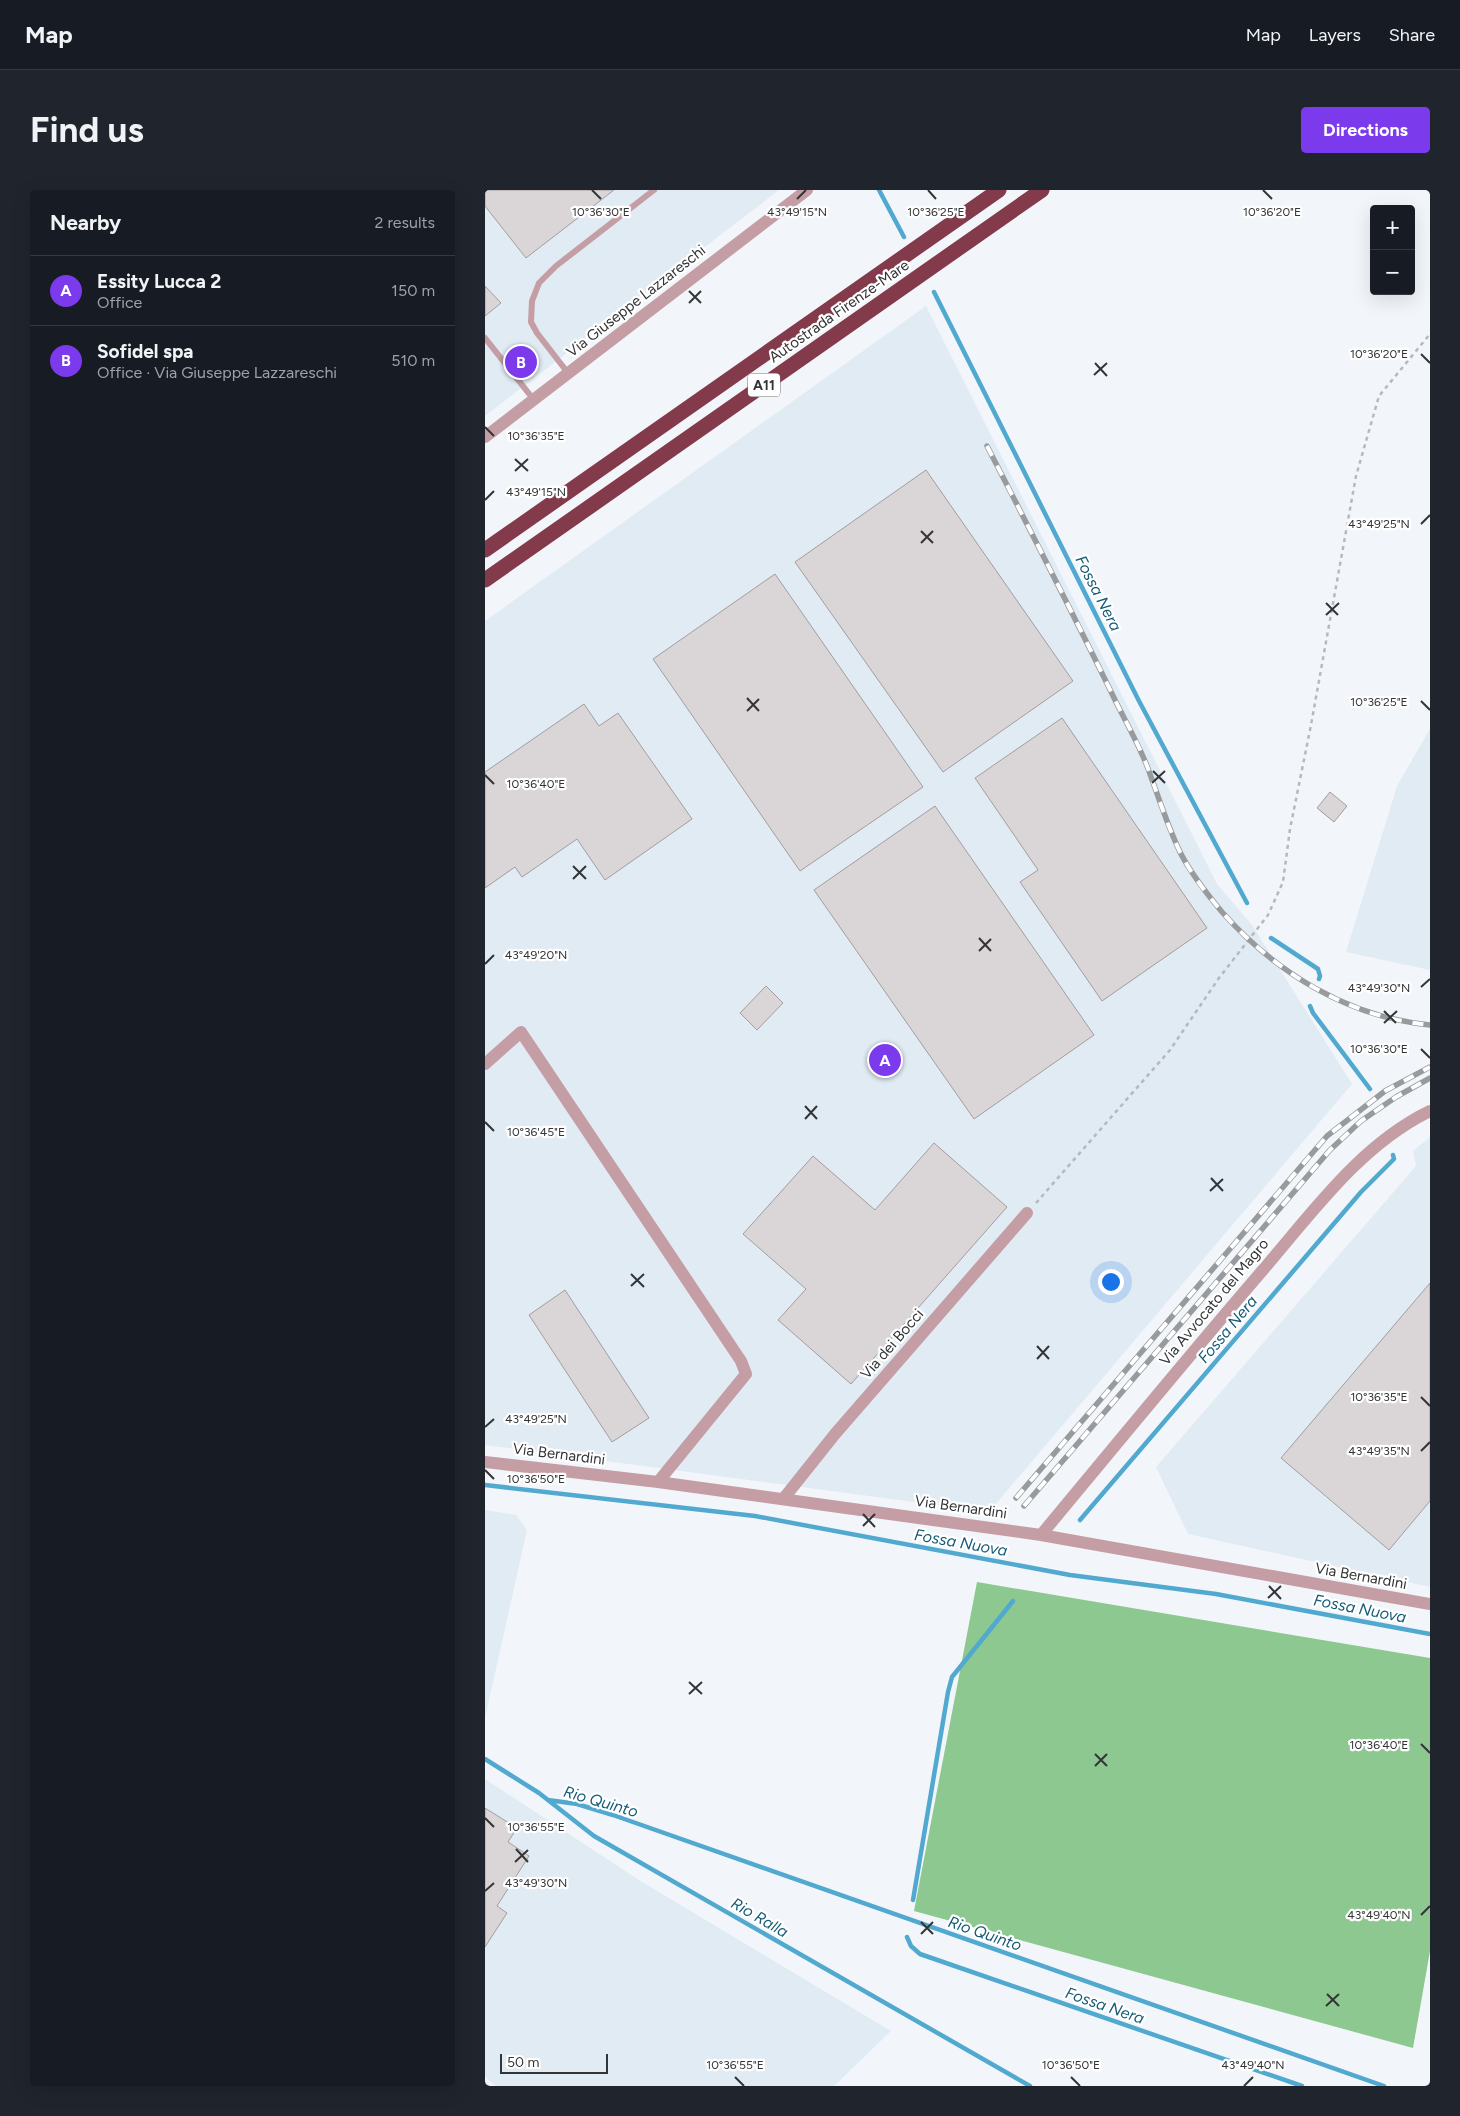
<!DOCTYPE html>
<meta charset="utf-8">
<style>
body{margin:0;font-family:Figtree,sans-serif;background:#20242c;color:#f1f3f6}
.controls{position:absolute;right:15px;top:15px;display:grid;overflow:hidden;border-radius:5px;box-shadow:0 5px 20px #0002}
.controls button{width:45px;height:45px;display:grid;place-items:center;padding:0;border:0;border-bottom:1px solid #363941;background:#171b24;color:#f1f3f6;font:25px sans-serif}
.scale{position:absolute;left:15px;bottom:12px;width:108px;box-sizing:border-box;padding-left:5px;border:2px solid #333436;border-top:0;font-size:14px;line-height:18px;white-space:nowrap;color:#333436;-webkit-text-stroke:4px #fff;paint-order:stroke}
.you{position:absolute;left:625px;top:1091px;width:18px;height:18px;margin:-12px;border:4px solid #fff;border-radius:50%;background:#1a73e8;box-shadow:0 0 0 8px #1a73e833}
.badge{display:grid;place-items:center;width:32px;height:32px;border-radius:50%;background:#7c3aed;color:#fff;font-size:16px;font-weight:700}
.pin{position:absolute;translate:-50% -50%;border:2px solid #fff;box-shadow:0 1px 5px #0006}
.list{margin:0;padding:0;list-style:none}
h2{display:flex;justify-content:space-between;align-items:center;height:65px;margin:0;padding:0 20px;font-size:21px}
h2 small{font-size:16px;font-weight:400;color:#9ea1a6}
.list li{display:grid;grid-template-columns:32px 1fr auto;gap:15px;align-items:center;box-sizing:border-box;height:70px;padding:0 20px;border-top:1px solid #363941}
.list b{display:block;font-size:19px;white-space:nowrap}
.list p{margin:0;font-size:16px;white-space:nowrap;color:#9ea1a6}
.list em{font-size:16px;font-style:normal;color:#9ea1a6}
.map{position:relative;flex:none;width:945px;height:1896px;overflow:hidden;border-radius:5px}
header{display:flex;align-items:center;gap:30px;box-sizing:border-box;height:70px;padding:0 25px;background:#171b24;border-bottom:1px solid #363941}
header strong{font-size:24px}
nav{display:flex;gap:28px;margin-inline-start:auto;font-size:18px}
.intro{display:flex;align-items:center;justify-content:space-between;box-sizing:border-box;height:120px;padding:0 30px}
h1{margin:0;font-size:35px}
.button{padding:12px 22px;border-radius:5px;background:#7c3aed;color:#fff;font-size:18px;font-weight:700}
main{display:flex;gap:30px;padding:0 30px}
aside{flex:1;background:#171b24;border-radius:5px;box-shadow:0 5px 20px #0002}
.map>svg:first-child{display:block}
</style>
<header>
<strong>Map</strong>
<nav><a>Map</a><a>Layers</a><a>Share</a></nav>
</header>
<div class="intro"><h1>Find us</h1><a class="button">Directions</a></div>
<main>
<aside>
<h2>Nearby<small>2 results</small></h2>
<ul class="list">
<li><span class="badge">A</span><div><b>Essity Lucca 2</b><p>Office</p></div><em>150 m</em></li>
<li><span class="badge">B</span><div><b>Sofidel spa</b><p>Office · Via Giuseppe Lazzareschi</p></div><em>510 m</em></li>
</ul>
</aside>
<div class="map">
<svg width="945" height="1896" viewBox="0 0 945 1896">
<rect width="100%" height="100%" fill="#f2f6fa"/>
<path fill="#e1ebf4" d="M0,0H294L0,226Z
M441,116L732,694L767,735L867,894L504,1322L0,1255V431Z
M945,539V780L861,762L912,596Z
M945,947V1397L703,1344L671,1277L931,976L928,961Z
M0,1320L31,1325L42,1340L0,1528Z
M0,1589L154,1690L406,1841L349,1896H11L0,1887Z"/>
<path fill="#8cc890" d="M492,1392L945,1468V1761L928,1858L429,1721Z"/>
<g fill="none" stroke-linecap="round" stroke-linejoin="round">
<path stroke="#51a9cf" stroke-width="4.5" d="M394,0L419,47
M449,102L654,511L762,713
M786,748L833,779L835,786L834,789
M825,816L828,823L885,899
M0,1295L270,1326L585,1385L731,1404L945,1444
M595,1330L876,1002L909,969L908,965
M0,1569L54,1603L109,1646L545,1896
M63,1610L92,1614L128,1625L899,1896
M428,1710L463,1502L467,1487L528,1411
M422,1747L426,1756L435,1764L817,1896"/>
</g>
<path fill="#dad5d7" stroke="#a29d9f" d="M0,0H129L41,68L0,16Z
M0,96L16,113L0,126Z
M441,280L588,491L458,582L310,372Z
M290,384L438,597L315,681L168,469Z
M99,514L114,536L133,523L207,629L120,690L92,649L37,687L30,677L0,698V582Z
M577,528L722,738L617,811L535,692L553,680L490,588Z
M845,602L862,616L849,632L832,618Z
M450,616L609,845L489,929L329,700Z
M281,796L298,813L272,840L255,823Z
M400,857L411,872L399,880L388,866Z
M449,953L522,1017L366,1194L293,1130L321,1099L258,1044L328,966L390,1020Z
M945,1093V1311L904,1360L796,1268Z
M80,1100L164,1228L127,1252L44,1125Z
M0,1618L32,1638L23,1652L44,1666L12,1716L22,1723L0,1757Z"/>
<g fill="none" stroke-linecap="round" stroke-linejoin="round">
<path stroke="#b6b9bc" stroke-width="2.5" stroke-dasharray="4 4" stroke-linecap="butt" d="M551,1013L685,860L734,788L783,725L798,692L805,639L826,535L871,286L894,206L945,144"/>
<path stroke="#c49ea4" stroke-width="6" d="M0,148L49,210
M83,183L52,143L46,132L47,111L54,93L71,76L169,0"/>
<path stroke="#c49ea4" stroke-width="12" d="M0,247L322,0
M0,874L36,842L256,1171L261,1184L173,1292
M0,1272L173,1292L556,1345L945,1414
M299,1308L350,1244L542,1023
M556,1345C629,1257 702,1168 777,1081C827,1023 875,955 945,921"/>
<path stroke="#833a4a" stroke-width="15" d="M0,360L514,0
M0,390L557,0"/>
<defs>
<path id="rail" d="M502,256C546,342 590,427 632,514C642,534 654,555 662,576C673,605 682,635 695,662C706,684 722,704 737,722C791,783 863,827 945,835
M531,1308L842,946L900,901L945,877
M539,1316L845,960L876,931L911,907L945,888"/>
</defs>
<use href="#rail" stroke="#989b9e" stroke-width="5.5"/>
<use href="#rail" stroke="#fff" stroke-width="4" stroke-dasharray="11" stroke-linecap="butt"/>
</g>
<path fill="none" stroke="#333436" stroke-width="2" d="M107,0L116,9M443,0L451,9M778,0L787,9M312,9L321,0M204,101L216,113M204,113L216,101M936,164L945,173M610,173L622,186M609,185L622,173M0,237L9,246M30,269L43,281M30,281L43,269M0,310L9,301M936,334L945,325M436,341L448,353M436,353L448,341M841,413L853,425M841,425L854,413M262,508L274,521M936,511L945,520M262,521L274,509M668,581L680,593M0,585L9,594M667,593L680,581M88,676L101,689M88,689L101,676M494,748L506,761M494,761L506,749M0,774L9,765M936,797L945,789M899,821L911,833M899,833L912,821M936,859L945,868M320,916L332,929M320,929L332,916M0,932L9,941M726,988L738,1001M725,1001L738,989M146,1084L159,1097M146,1096L159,1084M552,1156L564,1169M552,1169L564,1156M936,1207L945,1216M0,1237L9,1229M936,1261L945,1252M0,1280L9,1289M378,1324L390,1337M378,1336L390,1324M784,1396L796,1409M783,1408L796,1396M204,1492L217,1504M204,1504L217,1492M936,1554L945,1563M610,1564L622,1576M610,1576L622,1564M0,1628L9,1637M31,1659L43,1672M30,1672L43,1660M0,1701L9,1693M936,1725L945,1716M436,1732L448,1744M436,1744L448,1732M842,1804L854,1816M841,1816L854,1804M250,1887L259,1896M586,1887L595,1896M759,1896L768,1887"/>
<g text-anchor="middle" stroke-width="4.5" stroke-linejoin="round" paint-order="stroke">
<rect fill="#fff" stroke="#707172" stroke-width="1" x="263" y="183.5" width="32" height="23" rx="4"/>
<g font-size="14" font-weight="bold" fill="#333436">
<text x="279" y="200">A11</text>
</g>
<g font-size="15" fill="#333436" stroke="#fff">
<text transform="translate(151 111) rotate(-38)" y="5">Via Giuseppe Lazzareschi</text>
<text transform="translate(354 121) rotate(-35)" y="5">Autostrada Firenze-Mare</text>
<text transform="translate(729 1112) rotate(-50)" y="5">Via Avvocato del Magro</text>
<text transform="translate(407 1154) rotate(-49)" y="5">Via dei Bocci</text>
<text transform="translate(74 1264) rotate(7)" y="5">Via Bernardini</text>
<text transform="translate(476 1317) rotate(8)" y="5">Via Bernardini</text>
<text transform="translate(876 1386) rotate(10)" y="5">Via Bernardini</text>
</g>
<g font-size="16" font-style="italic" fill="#155b75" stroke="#fff">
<text transform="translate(614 403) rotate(63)" y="6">Fossa Nera</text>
<text transform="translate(742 1139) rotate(-50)" y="6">Fossa Nera</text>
<text transform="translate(476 1352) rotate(10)" y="6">Fossa Nuova</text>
<text transform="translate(875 1418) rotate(11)" y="6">Fossa Nuova</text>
<text transform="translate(116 1611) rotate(16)" y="6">Rio Quinto</text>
<text transform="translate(275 1727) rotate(30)" y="6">Rio Ralla</text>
<text transform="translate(500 1743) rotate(19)" y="6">Rio Quinto</text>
<text transform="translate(620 1815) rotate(19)" y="6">Fossa Nera</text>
</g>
</g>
<g font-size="12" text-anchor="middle" fill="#333436" stroke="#fff" stroke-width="4.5" stroke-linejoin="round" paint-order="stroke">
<text x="312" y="26">43°49'15"N</text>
<text x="116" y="26">10°36'30"E</text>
<text x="451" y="26">10°36'25"E</text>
<text x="787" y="26">10°36'20"E</text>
<text x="894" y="168">10°36'20"E</text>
<text x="51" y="250">10°36'35"E</text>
<text x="51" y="306">43°49'15"N</text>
<text x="894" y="338">43°49'25"N</text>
<text x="894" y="516">10°36'25"E</text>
<text x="51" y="598">10°36'40"E</text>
<text x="51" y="769">43°49'20"N</text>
<text x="894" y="802">43°49'30"N</text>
<text x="894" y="863">10°36'30"E</text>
<text x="51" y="946">10°36'45"E</text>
<text x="894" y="1211">10°36'35"E</text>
<text x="51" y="1233">43°49'25"N</text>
<text x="894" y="1265">43°49'35"N</text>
<text x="51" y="1293">10°36'50"E</text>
<text x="894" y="1559">10°36'40"E</text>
<text x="51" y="1641">10°36'55"E</text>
<text x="51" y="1697">43°49'30"N</text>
<text x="894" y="1729">43°49'40"N</text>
<text x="250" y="1879">10°36'55"E</text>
<text x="586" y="1879">10°36'50"E</text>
<text x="768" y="1879">43°49'40"N</text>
</g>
</svg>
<div class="controls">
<button>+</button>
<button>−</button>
</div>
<div class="scale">50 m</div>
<div class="you"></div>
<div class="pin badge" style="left:400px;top:870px">A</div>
<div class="pin badge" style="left:36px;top:172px">B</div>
</div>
</main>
